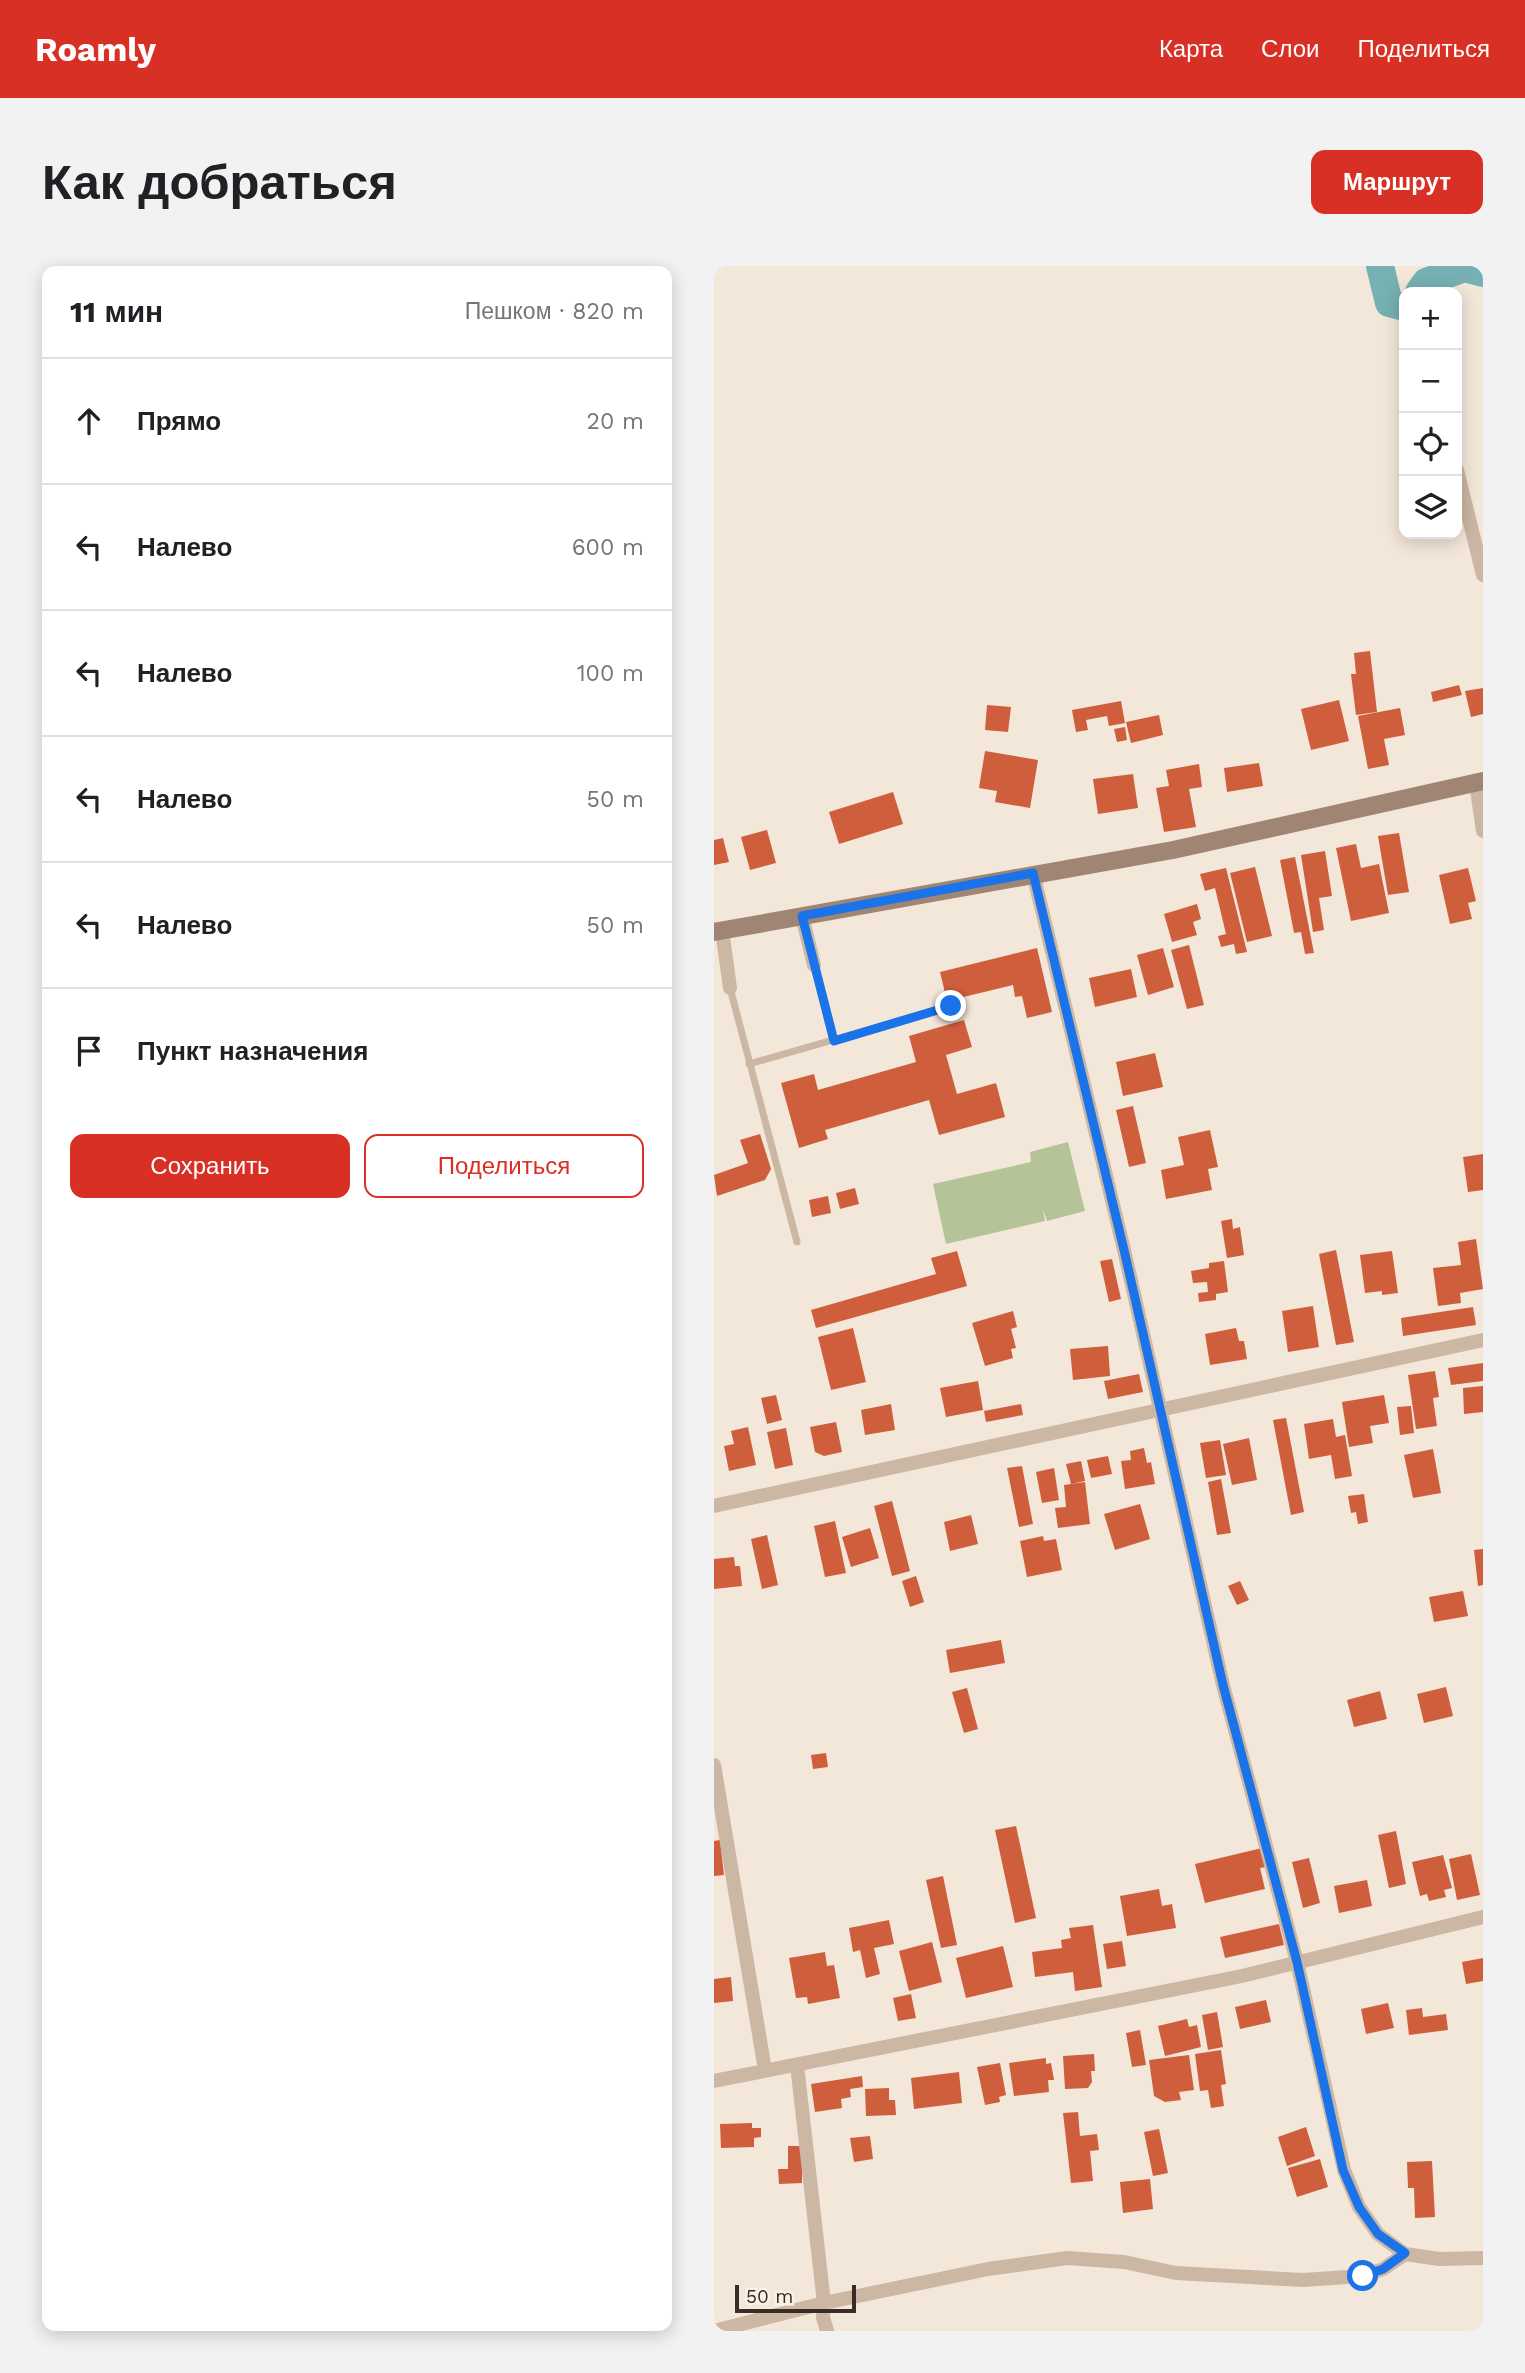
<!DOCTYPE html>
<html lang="ru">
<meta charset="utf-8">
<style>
body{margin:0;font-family:"Work Sans",sans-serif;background:#f2f2f2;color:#202124}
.controls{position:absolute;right:21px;top:21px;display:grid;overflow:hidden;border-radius:14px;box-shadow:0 4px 18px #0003}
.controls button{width:63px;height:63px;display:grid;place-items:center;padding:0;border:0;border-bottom:2px solid #e0e0e0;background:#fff;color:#202124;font:35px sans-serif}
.scale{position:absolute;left:21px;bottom:18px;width:121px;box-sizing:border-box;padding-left:7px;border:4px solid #372c26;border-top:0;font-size:19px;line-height:24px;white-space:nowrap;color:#372c26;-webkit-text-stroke:5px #fbf1e6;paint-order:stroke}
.stop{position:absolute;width:21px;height:21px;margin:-16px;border:5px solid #1a73e8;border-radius:50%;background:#fff}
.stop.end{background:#1a73e8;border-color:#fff;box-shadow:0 2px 7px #0008}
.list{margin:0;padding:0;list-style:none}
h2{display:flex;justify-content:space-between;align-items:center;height:91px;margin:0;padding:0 28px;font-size:30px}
h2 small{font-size:23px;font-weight:400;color:#757577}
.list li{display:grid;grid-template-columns:46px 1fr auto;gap:21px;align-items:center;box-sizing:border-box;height:126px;padding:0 28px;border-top:2px solid #e0e0e0}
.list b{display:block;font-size:26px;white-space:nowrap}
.list em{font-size:23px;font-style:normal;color:#757577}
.actions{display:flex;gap:14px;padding:21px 28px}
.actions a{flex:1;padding:16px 0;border:2px solid #d93025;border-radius:14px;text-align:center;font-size:24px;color:#d93025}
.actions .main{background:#d93025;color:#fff}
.icon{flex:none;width:38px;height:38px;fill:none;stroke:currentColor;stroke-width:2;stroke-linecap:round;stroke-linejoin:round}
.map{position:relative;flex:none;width:769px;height:2065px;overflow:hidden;border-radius:14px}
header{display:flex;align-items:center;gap:42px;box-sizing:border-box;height:98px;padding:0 35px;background:#d93025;color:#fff}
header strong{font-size:33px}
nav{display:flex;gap:38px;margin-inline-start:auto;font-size:24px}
.intro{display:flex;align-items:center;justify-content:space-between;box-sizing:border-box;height:168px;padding:0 42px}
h1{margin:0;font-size:49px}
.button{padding:18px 32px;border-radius:14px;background:#d93025;color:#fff;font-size:24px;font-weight:700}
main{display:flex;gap:42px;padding:0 42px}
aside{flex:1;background:#fff;border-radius:14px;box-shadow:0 4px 18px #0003}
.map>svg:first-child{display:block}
</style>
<header>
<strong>Roamly</strong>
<nav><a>Карта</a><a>Слои</a><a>Поделиться</a></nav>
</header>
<div class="intro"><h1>Как добраться</h1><a class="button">Маршрут</a></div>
<main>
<aside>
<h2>11 мин<small>Пешком · 820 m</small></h2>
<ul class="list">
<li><svg class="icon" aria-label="ahead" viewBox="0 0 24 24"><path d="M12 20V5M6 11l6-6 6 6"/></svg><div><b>Прямо</b></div><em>20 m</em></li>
<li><svg class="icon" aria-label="left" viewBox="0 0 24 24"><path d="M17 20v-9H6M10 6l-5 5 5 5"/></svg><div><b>Налево</b></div><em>600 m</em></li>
<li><svg class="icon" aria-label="left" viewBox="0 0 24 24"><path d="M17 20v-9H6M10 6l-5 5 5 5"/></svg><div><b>Налево</b></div><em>100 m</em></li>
<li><svg class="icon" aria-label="left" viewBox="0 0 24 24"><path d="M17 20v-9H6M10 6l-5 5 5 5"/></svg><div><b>Налево</b></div><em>50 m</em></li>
<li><svg class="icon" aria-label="left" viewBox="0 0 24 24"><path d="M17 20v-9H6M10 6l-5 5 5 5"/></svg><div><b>Налево</b></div><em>50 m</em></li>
<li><svg class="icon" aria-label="arrive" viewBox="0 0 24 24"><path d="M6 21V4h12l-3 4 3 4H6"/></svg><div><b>Пункт назначения</b></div></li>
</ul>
<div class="actions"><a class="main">Сохранить</a><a>Поделиться</a></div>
</aside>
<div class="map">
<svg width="769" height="2065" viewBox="0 0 769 2065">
<rect width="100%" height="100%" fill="#f3e7d9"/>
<path fill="#b5c398" d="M354,876L371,945L333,955L329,943L331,955L232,978L219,918L317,896L316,886Z"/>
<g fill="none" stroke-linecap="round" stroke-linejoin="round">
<path stroke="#76b0b3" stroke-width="28" d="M666,0L675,37L690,41
M705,26L712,16L750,2L769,7"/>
</g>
<path fill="#cf5e3c" d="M656,385L663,446L642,449L637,408H642L640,387Z
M745,419L748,429L719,436L717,426Z
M769,422V448L757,451L751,425Z
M625,434L635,475L597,484L587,443Z
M407,435L411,457L395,460L393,450L372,454L374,464L362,466L358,444Z
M273,439L297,441L294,466L271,464Z
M686,442L691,469L670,473L675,499L654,503L644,450Z
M445,449L449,469L417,477L412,456Z
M411,461L413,474L403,476L400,463Z
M271,485L324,494L316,542L281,536L283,525L265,522Z
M545,497L549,520L513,526L510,502Z
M485,498L488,521L475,523L482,561L450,566L442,522L455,520L452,504Z
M419,508L424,542L384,548L379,513Z
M179,526L189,558L125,578L115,546Z
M53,564L62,597L36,604L27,571Z
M685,567L695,626L674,629L664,570Z
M9,572L15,596L0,599V574Z
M642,578L647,602L665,598L675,647L637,655L622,582Z
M611,585L618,630L605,632L610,664L599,666L587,589Z
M581,591L600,687L591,688L587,666L580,667L566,594Z
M541,601L558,670L533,676L516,607Z
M512,602L533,686L522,688L520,678L507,681L504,670L512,668L501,622L491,625L486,608Z
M754,602L762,635L754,637L758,653L736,658L725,609Z
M483,638L487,653L479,656L483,669L458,676L450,648Z
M475,679L490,739L473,743L457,684Z
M323,682L338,746L313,752L308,730L301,731L299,719L233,735L226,706Z
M449,682L460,721L434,729L423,689Z
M417,703L423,731L381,741L375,712Z
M250,754L258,781L232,789L243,828L282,817L291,851L225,869L215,834L111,864L114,873L85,882L67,817L100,808L104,824L202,796L195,770Z
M441,787L449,821L409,830L402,796Z
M419,840L432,897L415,901L402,844Z
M496,864L504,901L494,903L498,924L452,933L447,904L470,899L464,871Z
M46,868L57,903L51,914L3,930L0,909L34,897L26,874Z
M769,888V924L754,926L749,891Z
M141,922L145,938L126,943L122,927Z
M114,930L117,947L98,951L95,934Z
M518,953L519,963L526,961L530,989L513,992L507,955Z
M762,973L769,1023L746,1027L747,1037L724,1040L719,1002L747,999L744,976Z
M622,984L640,1076L622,1079L605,988Z
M243,985L253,1020L102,1062L97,1044L222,1008L217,992Z
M678,985L684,1027L668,1029V1025L651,1027L646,989Z
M398,993L407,1033L395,1036L386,995Z
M510,995L514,1026L502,1028V1034L485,1036L484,1027L494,1026L493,1016L479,1017L477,1005L495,1002V997Z
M599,1040L605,1081L574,1086L568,1045Z
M759,1041L762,1059L689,1070L687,1052Z
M299,1045L303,1061L297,1063L302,1082L297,1083L299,1092L271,1100L258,1057Z
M139,1062L152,1116L117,1124L104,1071Z
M522,1062L525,1075H530L533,1093L496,1099L491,1068Z
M394,1080L396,1110L359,1114L356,1083Z
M769,1097V1115L737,1119L734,1102Z
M721,1105L725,1131L719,1132L723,1160L702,1163L694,1109Z
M425,1108L429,1126L394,1133L390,1115Z
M264,1115L269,1144L232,1151L226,1122Z
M769,1120V1146L750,1148L749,1122Z
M62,1129L68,1154L53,1158L47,1132Z
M670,1129L675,1157L656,1160L659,1177L635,1181L628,1136Z
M177,1138L181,1164L151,1169L147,1144Z
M307,1138L309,1149L272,1156L270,1145Z
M697,1140L700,1167L686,1169L683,1141Z
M572,1152L590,1246L577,1249L559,1154Z
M619,1153L622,1171L631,1169L638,1210L621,1213L617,1189L595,1193L590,1158Z
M122,1156L128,1186L110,1190L101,1186L96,1161Z
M34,1161L42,1199L15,1205L10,1180L20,1178L17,1165Z
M72,1162L79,1199L61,1203L53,1166Z
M535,1172L543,1214L518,1219L509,1178Z
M506,1174L512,1209L492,1212L486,1177Z
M430,1182L433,1197L437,1196L441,1218L411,1223L407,1195L417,1194L416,1185Z
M719,1183L727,1227L699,1232L690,1189Z
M394,1190L398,1208L377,1212L373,1194Z
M367,1195L371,1215L357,1218L352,1198Z
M308,1200L319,1258L305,1261L293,1202Z
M340,1202L345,1234L328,1237L322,1206Z
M507,1213L517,1267L503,1269L494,1216Z
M371,1216L376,1258L344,1262L341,1242L352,1241L350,1219Z
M650,1228L654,1256L644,1258L642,1246L637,1247L634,1230Z
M178,1235L196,1305L178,1310L160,1240Z
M426,1238L436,1273L401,1284L390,1248Z
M257,1249L264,1278L236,1285L230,1256Z
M121,1255L132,1307L111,1311L100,1260Z
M156,1262L165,1292L137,1301L128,1271Z
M53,1269L64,1319L48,1323L37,1273Z
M329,1270L330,1275L342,1273L348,1304L313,1311L306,1275Z
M769,1283V1319L764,1320L760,1284Z
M20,1291L21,1300H26L28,1320L0,1323V1293Z
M202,1310L210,1336L196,1341L188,1315Z
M526,1315L535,1334L523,1339L514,1320Z
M749,1325L754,1350L720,1356L715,1331Z
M287,1374L291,1397L236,1407L232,1384Z
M732,1421L739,1450L710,1457L703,1428Z
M253,1422L264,1463L250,1467L238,1426Z
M666,1425L673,1453L640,1461L633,1434Z
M112,1487L114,1501L99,1503L97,1489Z
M302,1560L322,1652L301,1657L281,1564Z
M682,1565L692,1618L675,1622L664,1569Z
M6,1574L10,1609L0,1610V1575Z
M548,1582L552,1601L546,1602L551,1623L491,1637L481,1598Z
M757,1588L766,1629L743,1634L735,1593Z
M729,1589L738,1622L730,1624L732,1631L715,1635L713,1628L706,1630L698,1596Z
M595,1592L606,1637L589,1642L578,1596Z
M229,1610L243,1679L227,1682L212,1614Z
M653,1614L658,1640L625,1647L620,1620Z
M445,1623L448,1640L458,1638L462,1662L413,1670L406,1630Z
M175,1654L180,1678L160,1682L166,1708L152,1712L146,1684L139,1686L135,1662Z
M565,1658L570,1679L511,1692L506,1671Z
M379,1659L388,1721L361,1725L359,1706L321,1711L318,1686L348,1682L347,1674L357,1672L355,1662Z
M408,1675L412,1700L393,1703L389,1678Z
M218,1676L228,1716L195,1725L185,1685Z
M289,1680L299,1721L252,1732L242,1692Z
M111,1686L113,1700L120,1699L126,1732L94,1738L93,1731L82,1732L75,1692Z
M769,1692V1715L752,1718L748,1696Z
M17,1711L19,1735L0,1737V1713Z
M197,1728L202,1752L184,1755L179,1732Z
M552,1734L557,1756L526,1763L521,1741Z
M674,1737L680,1762L652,1768L647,1743Z
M708,1742L709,1751L732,1748L734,1764L695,1769L692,1744Z
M503,1746L509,1781L494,1784L488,1749Z
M473,1753L475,1761L483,1759L487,1781L451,1790L444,1760Z
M426,1764L432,1799L418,1801L412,1767Z
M507,1784L512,1818L507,1819L510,1840L497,1842L494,1824L486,1825L481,1788Z
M380,1788L381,1805H377L378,1816L374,1822L351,1823L349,1790Z
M475,1789L480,1824L465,1826L467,1834L451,1836L440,1830L435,1794Z
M332,1792V1798L337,1797L340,1814H334L335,1826L300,1830L295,1797Z
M286,1797L292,1829L285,1831L286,1836L271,1839L263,1801Z
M245,1806L248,1837L200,1843L197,1812Z
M148,1810L149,1821L136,1823L137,1831L127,1833L128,1842L101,1846L97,1818Z
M175,1822V1834H181L182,1849L152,1850L151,1823Z
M364,1846L366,1870L383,1868L385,1884L376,1885L379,1915L357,1917L349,1847Z
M38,1857V1862H47V1871L40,1872V1881L7,1882L6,1858Z
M592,1861L601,1890L573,1900L564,1871Z
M445,1863L454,1907L439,1910L430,1866Z
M156,1870L159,1893L140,1896L136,1872Z
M74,1880H88V1917L65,1918L64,1903H74Z
M606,1893L614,1921L583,1931L574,1902Z
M718,1895L721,1951L701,1952L700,1922H694L693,1896Z
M436,1913L439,1943L409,1947L406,1916Z"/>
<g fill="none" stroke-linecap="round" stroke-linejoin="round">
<path stroke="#ccb6a4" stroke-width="7" d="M100,699L120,775
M16,722L83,976
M35,798L237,740"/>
<path stroke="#ccb6a4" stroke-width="14" d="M743,204L769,309
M762,517L769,565
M319,607L410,984L509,1419L583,1696L630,1904L645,1941L664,1968L691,1988L725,1993L769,1992
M88,650L100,699
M8,664L16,722
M0,1240L769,1074
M0,1499L51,1804
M83,1799L110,2037L109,2051L113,2065
M0,1815L528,1710L769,1651
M0,2065L110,2037L274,2003L353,1992L410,1996L462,2007L589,2014L649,2010L669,2003L691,1988"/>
<path stroke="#a08575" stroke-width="18" d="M0,666L459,584L769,515"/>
</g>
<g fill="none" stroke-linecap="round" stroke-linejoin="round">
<path stroke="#1a73e8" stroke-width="9" d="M237,740L120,775L88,650L319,607L410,984L509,1419L583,1696L629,1904L645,1941L664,1968L691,1987L669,2003L649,2010"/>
</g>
</svg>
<div class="controls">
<button>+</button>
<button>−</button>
<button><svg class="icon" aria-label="locate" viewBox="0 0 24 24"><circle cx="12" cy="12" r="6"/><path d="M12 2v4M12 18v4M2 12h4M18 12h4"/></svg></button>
<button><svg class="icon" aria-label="layers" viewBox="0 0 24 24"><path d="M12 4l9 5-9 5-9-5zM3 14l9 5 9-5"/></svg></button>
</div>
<div class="scale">50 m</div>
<div class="stop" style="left:649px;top:2010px"></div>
<div class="stop end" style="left:237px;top:740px"></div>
</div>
</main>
